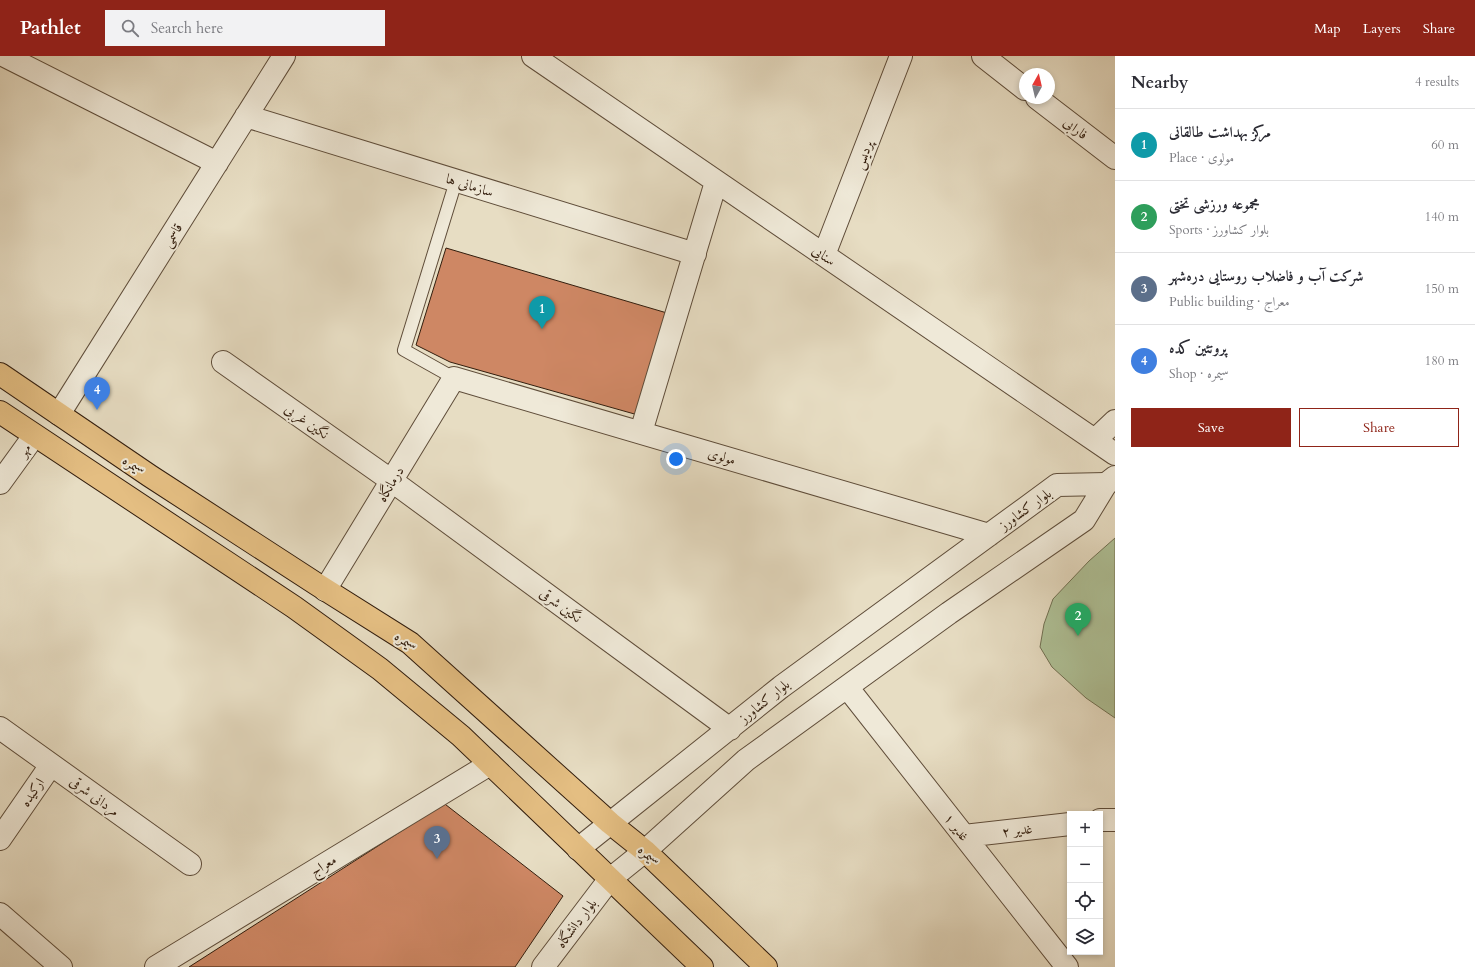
<!DOCTYPE html>
<meta charset="utf-8">
<style>
body{margin:0;font-family:Cardo,Amiri,serif;background:#f2f2f3;color:#2b2b33}
.controls{position:absolute;right:12px;bottom:12px;display:grid;overflow:hidden;border-radius:0px;box-shadow:0 2px 6px #0003}
.controls button{width:36px;height:36px;display:grid;place-items:center;padding:0;border:0;border-bottom:1px solid #e1e1e2;background:#fff;color:#2b2b33;font:20px sans-serif}
.compass{position:absolute;left:1019px;top:12px;width:36px;height:36px;border-radius:50%;background:#fff;box-shadow:0 2px 6px #0003;rotate:8deg}
.you{position:absolute;left:676px;top:403px;width:14px;height:14px;margin:-10px;border:3px solid #fff;border-radius:50%;background:#1a73e8;box-shadow:0 0 0 6px #1a73e833}
.badge{display:grid;place-items:center;width:26px;height:26px;border-radius:50%;background:#8f2418;color:#fff;font-size:13px;font-weight:700}
.pin{position:absolute;translate:-50% -33px;filter:drop-shadow(0 1px 2px #0008)}
.pin::after{content:'';position:absolute;top:21px;width:14px;height:12px;background:inherit;clip-path:polygon(0 0,100% 0,50% 100%)}
.list{margin:0;padding:0;list-style:none}
h2{display:flex;justify-content:space-between;align-items:center;height:52px;margin:0;padding:0 16px;font-size:17px}
h2 small{font-size:13px;font-weight:400;color:#7c7c81}
.list li{display:grid;grid-template-columns:26px 1fr auto;gap:12px;align-items:center;box-sizing:border-box;height:72px;padding:0 16px;border-top:1px solid #e1e1e2}
.list b{display:block;font-size:15px;white-space:nowrap}
.list p{margin:0;font-size:13px;white-space:nowrap;color:#7c7c81}
.list em{font-size:13px;font-style:normal;color:#7c7c81}
.actions{display:flex;gap:8px;padding:12px 16px}
.actions a{flex:1;padding:9px 0;border:1px solid #8f2418;border-radius:0px;text-align:center;font-size:14px;color:#8f2418}
.actions .main{background:#8f2418;color:#fff}
.icon{flex:none;width:22px;height:22px;fill:none;stroke:currentColor;stroke-width:2;stroke-linecap:round;stroke-linejoin:round}
.map{position:relative;flex:none;width:1115px;height:911px;overflow:hidden}
header{display:flex;align-items:center;gap:24px;box-sizing:border-box;height:56px;padding:0 20px;background:#8f2418;color:#fff}
header strong{font-size:19px}
nav{display:flex;gap:22px;margin-inline-start:auto;font-size:14px}
.search{width:280px;height:36px;background:#f2f2f3;display:flex;align-items:center;gap:10px;box-sizing:border-box;padding:0 14px;border-radius:0px;color:#7c7c81;font-size:15px}
main{display:flex}
aside{flex:1;background:#fff}
.map>svg:first-child{display:block}
</style>
<header>
<strong>Pathlet</strong>
<div class="search"><svg class="icon" aria-label="search" viewBox="0 0 24 24"><circle cx="10" cy="10" r="6"/><path d="M15 15l6 6"/></svg>Search here</div>
<nav><a>Map</a><a>Layers</a><a>Share</a></nav>
</header>
<main>
<div class="map">
<svg width="1115" height="911" viewBox="0 0 1115 911">
<rect width="100%" height="100%" fill="#e7ddc3"/>
<filter id="stains"><feTurbulence type="fractalNoise" baseFrequency=".005" numOctaves="4"/><feColorMatrix values="0 0 0 0 .2 0 0 0 0 .09 0 0 0 0 .02 0 0 0 .5 -.17"/></filter>
<radialGradient id="worn" r=".72"><stop offset=".6" stop-color="#630" stop-opacity="0"/><stop offset="1" stop-color="#630" stop-opacity=".3"/></radialGradient>
<path fill="#afc298" stroke="#707052" d="M1115,482V662L1086,642L1052,611L1040,591L1044,568L1053,543L1089,505Z"/>
<path fill="#ce8764" stroke="#321d0d" d="M446,192L667,257L638,359L450,306L416,289Z
M441,745L563,840L515,911H189L417,765Z"/>
<g fill="none" stroke-linecap="round" stroke-linejoin="round">
<defs>
<path id="service" d="M454,322L404,294L456,125"/>
<path id="minor" d="M5,0L217,107
M533,0L1115,398
M983,0L1025,33
M1037,42L1115,102
M246,60L695,198
M824,199L901,0
M223,306L392,425L730,673
M59,358L284,0
M641,376L716,126
M1095,384L1115,365
M0,427L34,380
M325,534L454,322L989,479
M847,631L1067,911
M0,672L190,808
M1100,764H1115
M964,780L1070,768
M0,783L51,709
M578,793L781,631L1057,429L1106,428
M0,858L61,911
M156,911L490,708
M543,911L609,824L645,795L746,704L949,557L1084,464L1106,428"/>
<path id="tertiary" d="M1106,428L1115,421"/>
<path id="primary" d="M0,318L150,420L318,529L410,587L610,767L645,795L766,911
M0,356L294,551L380,613L461,680L702,911"/>
</defs>
<use href="#service" stroke="#5f4d3a" stroke-width="14"/>
<use href="#minor" stroke="#5f4d3a" stroke-width="24"/>
<use href="#tertiary" stroke="#5f4d3a" stroke-width="24"/>
<use href="#primary" stroke="#321d0d" stroke-width="24"/>
<use href="#service" stroke="#efe9d8" stroke-width="12"/>
<use href="#minor" stroke="#efe9d8" stroke-width="22"/>
<use href="#tertiary" stroke="#efe9d8" stroke-width="22"/>
<use href="#primary" stroke="#e4be82" stroke-width="22"/>
</g>
<g text-anchor="middle" stroke-width="4" stroke-linejoin="round" paint-order="stroke">
<g font-size="14" fill="#321d0d" stroke="#efe9d8">
<text transform="translate(1076 72) rotate(38)" y="5">فارابی</text>
<text transform="translate(863 99) rotate(-69)" y="5">پردیس</text>
<text transform="translate(470 129) rotate(17)" y="5">سازمانی ها</text>
<text transform="translate(172 179) rotate(-58)" y="5">قاسمی</text>
<text transform="translate(824 199) rotate(34)" y="5">سنایی</text>
<text transform="translate(307 365) rotate(35)" y="5">نگین غربی</text>
<text transform="translate(24 394) rotate(-54)" y="5">مهر</text>
<text transform="translate(722 400) rotate(17)" y="5">مولوی</text>
<text transform="translate(134 409) rotate(34)" y="5">سیمره</text>
<text transform="translate(390 428) rotate(-59)" y="5">درمانگاه</text>
<text transform="translate(1025 453) rotate(-36)" y="5">بلوار کشاورز</text>
<text transform="translate(561 549) rotate(36)" y="5">نگین شرقی</text>
<text transform="translate(406 585) rotate(36)" y="5">سیمره</text>
<text transform="translate(764 645) rotate(-39)" y="5">بلوار کشاورز</text>
<text transform="translate(32 736) rotate(-56)" y="5">ارکیده</text>
<text transform="translate(95 740) rotate(36)" y="5">مردانی شرقی</text>
<text transform="translate(957 771) rotate(52)" y="5">غدیر ۱</text>
<text transform="translate(1017 774) rotate(-7)" y="5">غدیر ۲</text>
<text transform="translate(649 799) rotate(42)" y="5">سیمره</text>
<text transform="translate(323 809) rotate(-31)" y="5">معراج</text>
<text transform="translate(576 867) rotate(-53)" y="5">بلوار دانشگاه</text>
</g>
</g>
<rect width="100%" height="100%" filter="url(#stains)"/>
<rect width="100%" height="100%" fill="url(#worn)"/>
</svg>
<div class="controls">
<button>+</button>
<button>−</button>
<button><svg class="icon" aria-label="locate" viewBox="0 0 24 24"><circle cx="12" cy="12" r="6"/><path d="M12 2v4M12 18v4M2 12h4M18 12h4"/></svg></button>
<button><svg class="icon" aria-label="layers" viewBox="0 0 24 24"><path d="M12 4l9 5-9 5-9-5zM3 14l9 5 9-5"/></svg></button>
</div>
<svg class="compass" viewBox="-18 -18 36 36"><path d="M0-13l5 13h-10z" fill="#e53935"/><path d="M0 13l5-13h-10z" fill="#7c7c81"/></svg>
<div class="you"></div>
<div class="pin badge" style="left:542px;top:273px;background:#0f9aa8">1</div>
<div class="pin badge" style="left:1078px;top:580px;background:#2e9e5b">2</div>
<div class="pin badge" style="left:437px;top:803px;background:#5c6f8a">3</div>
<div class="pin badge" style="left:97px;top:354px;background:#3f7fe0">4</div>
</div>
<aside>
<h2>Nearby<small>4 results</small></h2>
<ul class="list">
<li><span class="badge" style="background:#0f9aa8">1</span><div><b>مرکز بهداشت طالقانی</b><p>Place · مولوی</p></div><em>60 m</em></li>
<li><span class="badge" style="background:#2e9e5b">2</span><div><b>مجموعه ورزشی تختی</b><p>Sports · بلوار کشاورز</p></div><em>140 m</em></li>
<li><span class="badge" style="background:#5c6f8a">3</span><div><b>شرکت آب و فاضلاب روستایی دره‌شهر</b><p>Public building · معراج</p></div><em>150 m</em></li>
<li><span class="badge" style="background:#3f7fe0">4</span><div><b>پروتئین کده</b><p>Shop · سیمره</p></div><em>180 m</em></li>
</ul>
<div class="actions"><a class="main">Save</a><a>Share</a></div>
</aside>
</main>
